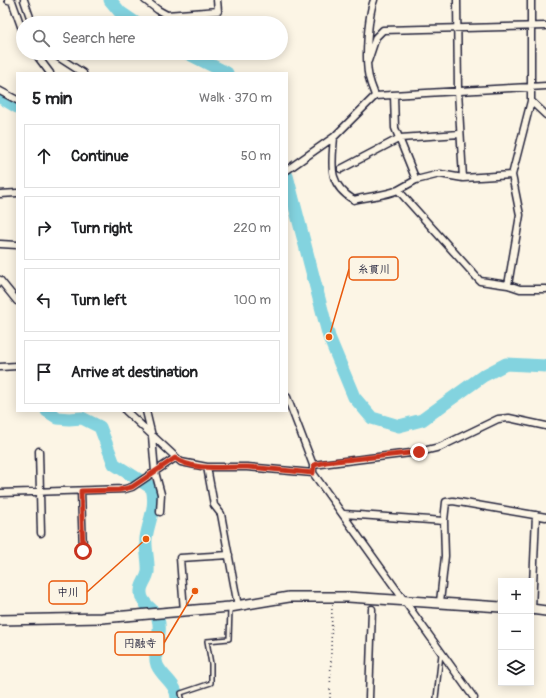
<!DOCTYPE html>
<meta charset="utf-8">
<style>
body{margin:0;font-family:Pangolin,"Klee One",sans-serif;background:#f2f2f2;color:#202124}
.controls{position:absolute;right:12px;bottom:12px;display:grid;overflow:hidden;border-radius:0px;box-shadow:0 2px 10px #0003}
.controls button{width:36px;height:36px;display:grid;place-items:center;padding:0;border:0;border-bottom:1px solid #e0e0e0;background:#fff;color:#202124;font:20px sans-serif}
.stop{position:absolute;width:12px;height:12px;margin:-9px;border:3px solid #c8321e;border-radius:50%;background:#fff}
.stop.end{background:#c8321e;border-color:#fff;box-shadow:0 1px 4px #0008}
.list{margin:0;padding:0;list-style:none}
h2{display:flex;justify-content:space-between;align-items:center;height:52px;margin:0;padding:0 16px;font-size:17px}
h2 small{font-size:13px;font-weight:400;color:#757577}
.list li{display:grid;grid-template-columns:26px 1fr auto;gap:12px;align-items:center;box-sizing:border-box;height:64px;margin:0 8px 8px;padding:0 8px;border:1px solid #e0e0e0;border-radius:0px}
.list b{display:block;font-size:15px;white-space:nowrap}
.list em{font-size:13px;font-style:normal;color:#757577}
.icon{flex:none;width:22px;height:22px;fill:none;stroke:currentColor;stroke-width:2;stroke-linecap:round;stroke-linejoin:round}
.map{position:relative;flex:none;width:546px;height:698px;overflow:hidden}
.search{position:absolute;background:#fff;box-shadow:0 2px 10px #0003;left:16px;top:16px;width:272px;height:44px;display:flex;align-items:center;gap:10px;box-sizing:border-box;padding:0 14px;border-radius:22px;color:#757577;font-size:15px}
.panel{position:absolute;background:#fff;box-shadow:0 2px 10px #0003;left:16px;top:72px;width:272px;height:340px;border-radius:0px}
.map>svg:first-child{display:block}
</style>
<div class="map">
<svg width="546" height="698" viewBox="0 0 546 698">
<rect width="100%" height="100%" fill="#fcf5e5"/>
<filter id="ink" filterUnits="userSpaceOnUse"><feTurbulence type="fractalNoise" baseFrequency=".025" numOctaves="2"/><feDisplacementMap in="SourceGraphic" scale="8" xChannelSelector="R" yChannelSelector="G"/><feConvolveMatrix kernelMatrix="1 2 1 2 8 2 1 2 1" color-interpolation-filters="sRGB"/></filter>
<g filter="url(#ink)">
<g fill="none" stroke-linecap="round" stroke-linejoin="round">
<path stroke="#83d3df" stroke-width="13" d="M110,0L120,12L136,23
M187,53L227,73
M0,97L17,107
M287,176L329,337L354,397L372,418L399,426L422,420L483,376L506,364L546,366
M47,411L58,418L69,419L82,418L100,427L114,464L152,488C157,507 149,519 146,538C145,549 149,561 148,572C147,579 141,584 141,591C140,604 155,609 158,619C163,634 152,650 157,665C162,677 177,684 177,698"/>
<defs>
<path id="lane" d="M182,698L181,693L211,683V664L207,641L229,639L230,609
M436,698L441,654"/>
<path id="street" d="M8,0L12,1L23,32
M24,0L32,23
M145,0L158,10L167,15L218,11L217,0
M374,0C368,16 364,65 370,81C371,86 374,91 375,96
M457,0L458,91L463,178L512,175
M35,53L50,73
M52,53L83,73
M368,61L376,37L383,30L546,26
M0,91L17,100
M394,95L395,128L416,180L398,190
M531,101L546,115
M334,137C332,165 327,184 354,200C369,196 384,196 398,190L480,281L508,285L520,289H546
M341,169L400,138L460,134
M287,170L334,137L375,96L546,86
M416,180L440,174L463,178
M0,194L17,193
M0,244L17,245
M0,280L17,301
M508,285L520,215L512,175L531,101V0
M0,367L17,366
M287,397L313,465V473L474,698
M126,411L181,462L207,467H247L313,473
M146,411L152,436L155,472L161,494L160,512
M39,451L41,533
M313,465L419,452L440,447L498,419L509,418L546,426
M207,467L214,505L221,514L238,606
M81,491L83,551
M0,493L125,489L132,487L175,458
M344,514L444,521L446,502L453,501L546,517
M440,602L445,556L444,521
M532,609L536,515
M184,611L180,558L229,555
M369,698L372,609"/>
<path id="secondary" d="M531,609L546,611
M0,620L102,618L230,607L289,597H348L501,607"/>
</defs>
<use href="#lane" stroke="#22223b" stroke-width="6"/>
<use href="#street" stroke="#22223b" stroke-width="9"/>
<use href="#secondary" stroke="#22223b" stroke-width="12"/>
<path stroke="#22223b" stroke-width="1.5" stroke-dasharray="1 3" stroke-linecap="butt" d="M330,698L332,605"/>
<use href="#lane" stroke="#fcf5e5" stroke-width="3"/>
<use href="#street" stroke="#fcf5e5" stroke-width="6"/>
<use href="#secondary" stroke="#fcf5e5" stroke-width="9"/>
</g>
</g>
<g fill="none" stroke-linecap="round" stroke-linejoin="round" filter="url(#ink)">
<path stroke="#c8321e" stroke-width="5" d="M83,551L81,491L119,490L132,487L175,458C194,472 225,466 248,467C270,469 292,471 313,473L314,465L326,462L419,452"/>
</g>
<path fill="none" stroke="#e8590c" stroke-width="1.5" d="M329 337L349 269M146 539L87 592M195 591L164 643"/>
<g fill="#e8590c" stroke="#fcf5e5" stroke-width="1.5">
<circle cx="329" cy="337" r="4"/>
<circle cx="146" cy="539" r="4"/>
<circle cx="195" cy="591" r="4"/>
</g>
<g fill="#fcf5e5" stroke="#e8590c" stroke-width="1.5">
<rect x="349" y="257" width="49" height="23" rx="4"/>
<rect x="49" y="581" width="38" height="23" rx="4"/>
<rect x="115" y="632" width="49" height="23" rx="4"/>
</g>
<g font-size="11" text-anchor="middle" font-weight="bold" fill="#22223b">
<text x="374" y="273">糸貫川</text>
<text x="68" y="596">中川</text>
<text x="140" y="647">円融寺</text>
</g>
</svg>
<div class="controls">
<button>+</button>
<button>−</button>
<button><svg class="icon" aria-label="layers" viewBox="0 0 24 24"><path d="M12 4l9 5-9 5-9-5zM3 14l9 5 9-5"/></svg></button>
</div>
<div class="stop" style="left:83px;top:551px"></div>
<div class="stop end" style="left:419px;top:452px"></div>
<div class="search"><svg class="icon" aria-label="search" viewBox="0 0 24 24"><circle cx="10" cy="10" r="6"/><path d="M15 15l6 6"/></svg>Search here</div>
<section class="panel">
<h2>5 min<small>Walk · 370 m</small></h2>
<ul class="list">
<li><svg class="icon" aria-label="ahead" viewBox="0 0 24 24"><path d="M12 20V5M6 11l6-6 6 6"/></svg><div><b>Continue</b></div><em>50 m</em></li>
<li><svg class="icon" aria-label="right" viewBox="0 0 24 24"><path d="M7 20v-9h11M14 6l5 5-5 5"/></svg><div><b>Turn right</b></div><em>220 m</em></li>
<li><svg class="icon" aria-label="left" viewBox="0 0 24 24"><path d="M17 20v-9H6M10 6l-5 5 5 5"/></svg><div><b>Turn left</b></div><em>100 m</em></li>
<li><svg class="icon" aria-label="arrive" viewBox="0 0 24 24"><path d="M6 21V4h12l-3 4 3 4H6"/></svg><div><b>Arrive at destination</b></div></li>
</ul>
</section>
</div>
